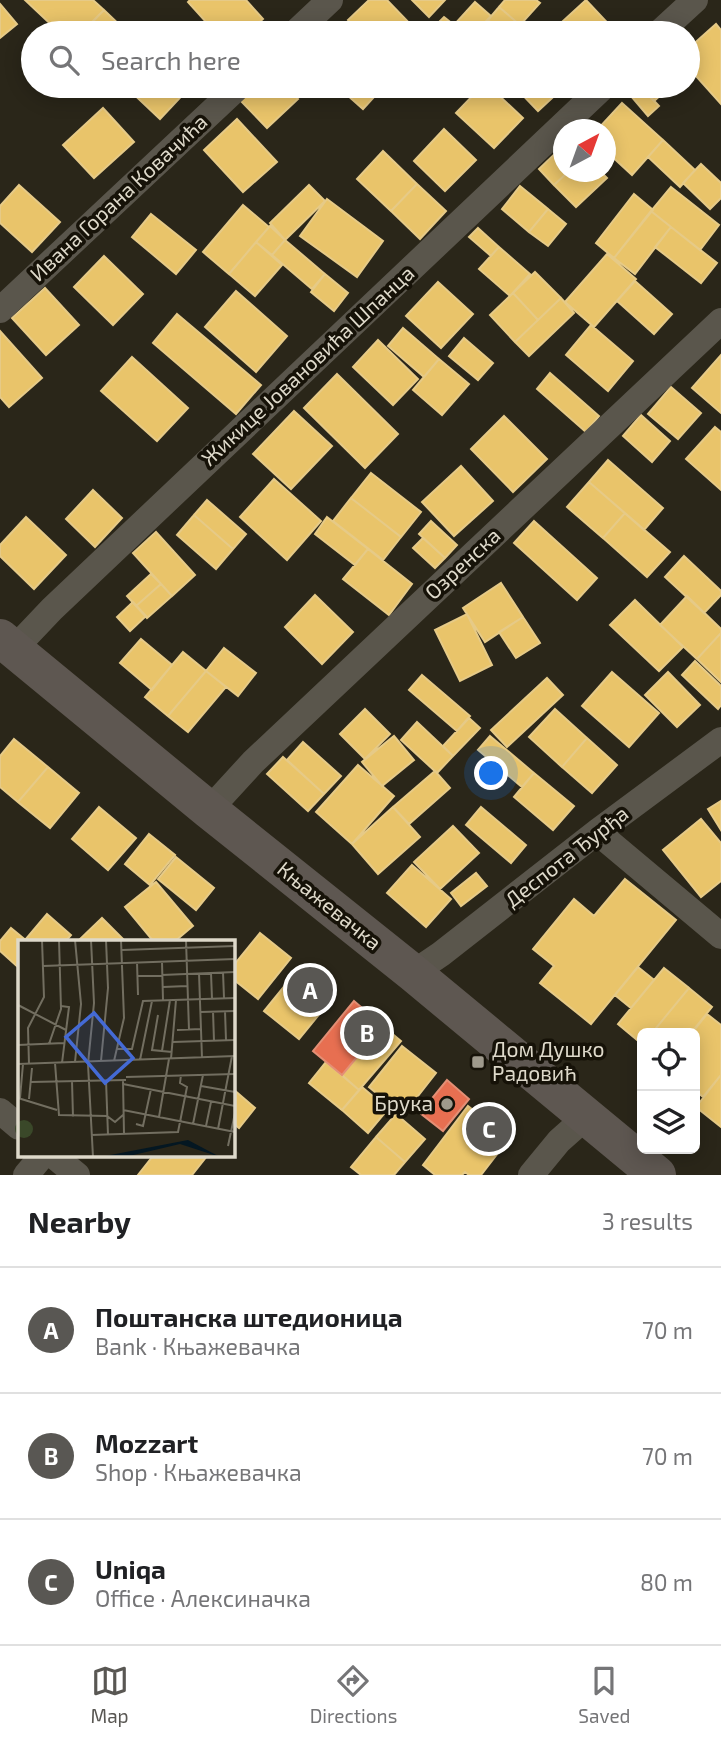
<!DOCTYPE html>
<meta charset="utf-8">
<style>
:root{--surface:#fff;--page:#f2f2f2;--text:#202124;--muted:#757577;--line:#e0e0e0;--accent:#595753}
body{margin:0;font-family:"Exo 2",sans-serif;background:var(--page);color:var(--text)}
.controls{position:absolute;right:21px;bottom:21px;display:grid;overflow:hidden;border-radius:10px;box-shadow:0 4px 18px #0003}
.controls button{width:63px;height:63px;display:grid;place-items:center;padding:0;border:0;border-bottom:2px solid var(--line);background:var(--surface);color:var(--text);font:35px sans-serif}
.compass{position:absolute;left:553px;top:119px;width:63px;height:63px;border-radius:50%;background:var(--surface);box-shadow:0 4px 18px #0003;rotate:41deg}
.you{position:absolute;left:492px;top:774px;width:24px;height:24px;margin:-18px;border:5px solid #fff;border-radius:50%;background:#1a73e8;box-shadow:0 0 0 10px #1a73e833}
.badge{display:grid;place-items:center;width:46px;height:46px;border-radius:50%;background:var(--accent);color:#fff;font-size:23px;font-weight:700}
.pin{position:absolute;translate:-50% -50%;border:4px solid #fff;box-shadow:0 2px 7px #0006}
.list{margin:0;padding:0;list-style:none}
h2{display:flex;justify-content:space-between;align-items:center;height:91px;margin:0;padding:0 28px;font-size:30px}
h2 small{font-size:23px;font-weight:400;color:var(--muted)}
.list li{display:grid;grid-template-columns:46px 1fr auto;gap:21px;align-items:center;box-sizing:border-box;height:126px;padding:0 28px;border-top:2px solid var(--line)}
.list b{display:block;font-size:26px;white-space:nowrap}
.list p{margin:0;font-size:23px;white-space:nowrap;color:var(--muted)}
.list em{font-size:23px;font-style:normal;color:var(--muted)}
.icon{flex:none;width:38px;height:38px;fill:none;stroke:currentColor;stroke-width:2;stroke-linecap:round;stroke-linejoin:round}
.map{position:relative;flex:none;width:721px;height:1175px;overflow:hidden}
.search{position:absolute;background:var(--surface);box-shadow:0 4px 18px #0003;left:21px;right:21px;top:21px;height:77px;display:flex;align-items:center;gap:18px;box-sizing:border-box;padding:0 24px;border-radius:38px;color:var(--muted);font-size:26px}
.sheet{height:469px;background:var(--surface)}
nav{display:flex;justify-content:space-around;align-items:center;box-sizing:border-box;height:98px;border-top:2px solid var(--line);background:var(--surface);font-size:19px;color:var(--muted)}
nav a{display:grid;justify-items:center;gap:4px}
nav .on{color:var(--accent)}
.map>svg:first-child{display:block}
.homes{fill:#e9c46a;stroke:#e6ca87;stroke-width:2}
.shops{fill:#e76f51;stroke:#e48f75;stroke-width:2}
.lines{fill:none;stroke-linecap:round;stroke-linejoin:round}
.street{stroke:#5a564c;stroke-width:26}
.secondary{stroke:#5e5751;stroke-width:38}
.poi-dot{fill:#9f9a8c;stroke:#161208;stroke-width:2.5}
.labels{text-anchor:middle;stroke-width:7;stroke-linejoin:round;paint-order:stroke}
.street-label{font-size:21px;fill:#ded9ca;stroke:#161208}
.poi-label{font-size:21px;fill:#ded9ca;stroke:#161208;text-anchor:start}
.inset-road{fill:none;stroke:#726e60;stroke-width:2}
.view{fill:#446ad5;fill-opacity:0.15;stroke:#446ad5;stroke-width:3.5}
.inset-edge{fill:none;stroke:#ded9ca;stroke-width:3.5}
</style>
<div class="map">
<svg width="721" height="1175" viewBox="0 0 721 1175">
<rect width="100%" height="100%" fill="#2a2619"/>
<path class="homes" d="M25 0H93L104 10 82 33H60Z
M190 0H246L263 19 247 33H216L188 2Z
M369 0H387L414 28 409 33H360L348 20Z
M412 0H445L429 17Z
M505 0H536L540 3 520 25 499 7Z
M586 0 617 33H552L551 32Z
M475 2 491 16 475 33H462L454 25Z
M0 4 17 24 0 38Z
M499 7 520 25 512 33H502L488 20Z
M104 10 128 33H102L91 23Z
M444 17 454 25 462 33H433L430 31Z
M488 20 502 33H475Z
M716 24 721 30V104L688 67V49Z
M125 86H191L160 119Z
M255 86H285L298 99 267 128 240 100Z
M337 86H384L363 109Z
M482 86H489L523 118 494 148 456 113Z
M514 86H565L538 111Z
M640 86H671L654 101Z
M641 87 659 106 648 116 631 96Z
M622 103 663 140 632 175 606 151V130H597Z
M103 108 134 142 94 178 63 145Z
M237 119 277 162 243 192 204 150Z
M444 129 476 160 445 191 414 161Z
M663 140 695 170 680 187 648 157Z
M564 145V172H568L554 185 539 169Z
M383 151 417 184 391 211 357 179Z
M701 164 721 183V198L710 209 683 183Z
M568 172H601L607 178 576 207 554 185Z
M417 184 446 211 420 239 391 211Z
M19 185 60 222 32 252 0 223V206Z
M309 185 325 201 285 240 270 223Z
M520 186 548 209 529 232 502 209Z
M671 187 719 225 700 250 651 211Z
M634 194 653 210 614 258 596 243Z
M327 199 383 241 357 277 300 236Z
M243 205 269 227 229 274 203 252Z
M548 209 566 224 548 246 529 232Z
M651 211 671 227 635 274 614 258Z
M151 214 196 250 176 274 132 237Z
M270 226 285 240 272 255 256 242Z
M671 227 717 263 701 283 655 247Z
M478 228 499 247 491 256 469 237Z
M285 240 325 274 312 289 272 255Z
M256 242 282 265 255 296 229 274Z
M499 247 530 274 510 296 479 269Z
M607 254 636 279 594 327 565 302Z
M104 256 143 294 113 325 74 287Z
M535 272 561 298 538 320 513 293Z
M325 274 348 293 334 311 311 292Z
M635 281 672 314 654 334 617 301Z
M438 282 473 314 441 348 406 316Z
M45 288 79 325 46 355 12 318Z
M236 291 287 336 256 372 205 327Z
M513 293 538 320 515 342 490 315Z
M561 298 574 313 529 356 515 342Z
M177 314 261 385 236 414 153 343Z
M591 325 633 361 608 391 566 355Z
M403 328 439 359 424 377 388 346Z
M0 331 42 378 9 407 0 397Z
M464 338 493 363 478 380 449 356Z
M378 340 418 379 393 405 353 367Z
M721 355V413L692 388Z
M132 357 188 408 157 441 101 391Z
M439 359 469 384 442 415 413 390Z
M550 373 599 416 586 432 537 389Z
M337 374 398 434 365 468 304 408Z
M671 387 701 413 678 439 648 414Z
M294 411 332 446 291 489 253 454Z
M641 415 670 441 652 462 623 436Z
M504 416 547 459 513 492 471 449Z
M715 427 721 432V490L686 459Z
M608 460 663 508 644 530 589 482Z
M461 466 493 501 454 536 422 502Z
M371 473 421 512 401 537 351 498Z
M274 479 321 521 287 560 240 517Z
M589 482 625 513 603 538 567 507Z
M93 490 122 518 95 547 66 519Z
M351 498 401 537 383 560 333 521Z
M207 500 246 534 233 549 194 515Z
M625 513 670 552 647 577 603 538Z
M194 515 233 549 216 569 177 535Z
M26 517 66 555 34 589 0 556V545Z
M327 517 368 549 355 565 315 534Z
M431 521 457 545 445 558 419 534Z
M534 521 597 578 577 600 514 543Z
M156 532 195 575 172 596 133 553Z
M423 538 445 558 435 568 413 548Z
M368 549 412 584 389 615 343 579Z
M684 556 721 591V595L704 613 665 577Z
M151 574 161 584 136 606 127 596Z
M501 583 523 617 485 642 463 608Z
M161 584 172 596 147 618 136 606Z
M315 595 353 632 322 664 285 627Z
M687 596 721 629V633L697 659 660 625Z
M635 600 683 647 659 671 610 625Z
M133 602 146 616 130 631 117 617Z
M467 614 492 665 460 681 435 630Z
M523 617 540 643 516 658 499 632Z
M721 633V682L697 659Z
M141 639 172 665 152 690 120 663Z
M224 648 256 673 238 696 206 671Z
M183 652 206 671 168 716 145 697Z
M695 661 721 686V705L718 709 682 675Z
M206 671 226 687 188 732 168 716Z
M612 672 659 713 629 747 582 706Z
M668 672 700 705 677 727 645 695Z
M422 675 470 716 457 731 409 690Z
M547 678 563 695 507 747 491 730Z
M365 709 390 734 365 759 340 734Z
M555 709 587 738 562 767 529 737Z
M469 718 480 728 453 756 443 746Z
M417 722 453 756 437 773 401 740Z
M394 736 414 760 382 786 362 762Z
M490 736 534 773 522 787 478 750Z
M587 738 617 765 592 793 562 767Z
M14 739 48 767 18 802 0 787V756Z
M303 742 341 776 324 794 287 760Z
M283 757 324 794 308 811 267 774Z
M358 765 394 796 352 844 316 812Z
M48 767 79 793 50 828 18 802Z
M435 771 450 788 409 824 393 807Z
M534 773 574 806 553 830 514 797Z
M721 801V830L708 809Z
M99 807 136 838 108 870 72 839Z
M393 807 420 837 378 874 352 844Z
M481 807 526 845 511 863 466 825Z
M701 819 721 843V881L701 897 663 850Z
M453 826 479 853 440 889 414 862Z
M149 834 175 855 150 885 125 864Z
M176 857 214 888 196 910 158 879Z
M412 865 451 899 426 927 387 893Z
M476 873 487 886 461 906 451 893Z
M625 879 676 920 591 1024 540 983 554 966 533 949 574 899 594 916Z
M156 882 193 926 174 942H154L125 907Z
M47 914 71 935 65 942H28L25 940Z
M102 918 126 942H77Z
M11 928 28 942H19V968L0 951V941Z
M260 933 291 958 258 999 233 979V966Z
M300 967 335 995 299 1039 264 1011Z
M638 967 654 980 631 1008 615 995Z
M664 968 689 988 652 1033H642V1044L618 1024Z
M689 988 712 1007 691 1033H652Z
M707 1014 721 1025V1075L703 1097 695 1090V1033H692Z
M383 1026 401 1041 359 1090 342 1075Z
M402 1046 436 1073 403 1115 369 1087Z
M326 1062 359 1090 342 1110 309 1083Z
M721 1075V1127L696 1107Z
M362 1087 388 1109 368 1133 342 1110Z
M233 1089 255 1108 239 1128 233 1123Z
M468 1106 497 1129 493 1134 505 1144 481 1175H469L465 1172 462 1175H435L423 1165Z
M396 1114 425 1139 405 1162 376 1137Z
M376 1137 405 1162 394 1175H361L351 1167Z
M153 1156H207L192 1175H138Z"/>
<path class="shops" d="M354 1001 383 1026 342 1075 313 1051Z
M447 1080 469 1099 443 1131 420 1113Z"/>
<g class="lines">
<path class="street" d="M295 33 330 0
M659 33 695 0
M0 310 239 86
M14 649 52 609 604 86
M209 810 253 762 721 321
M597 832 721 936
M413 973 441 954 597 832 721 740
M0 1111 19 1127
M54 1156 77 1175
M26 1175 42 1156
M531 1175 559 1141 586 1117"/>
<path class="secondary" d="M0 638 209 810 413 973 657 1175"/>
</g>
<g class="poi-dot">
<rect x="471" y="1055" width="14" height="14" rx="3.5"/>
<circle cx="447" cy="1104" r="7"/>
</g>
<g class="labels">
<g class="street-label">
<text transform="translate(119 198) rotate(-43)" y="7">Ивана Горана Ковачића</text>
<text transform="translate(308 366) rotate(-43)" y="7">Жикице Јовановића Шпанца</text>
<text transform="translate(463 564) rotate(-43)" y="7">Озренска</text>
<text transform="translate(567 857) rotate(-38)" y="7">Деспота Ђурђа</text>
<text transform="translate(329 906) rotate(39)" y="7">Књажевачка</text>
</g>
<g class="poi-label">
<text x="492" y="1057">Дом Душко<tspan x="492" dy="24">Радовић</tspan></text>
<text x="433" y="1111" text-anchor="end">Брука</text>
</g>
</g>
<g transform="translate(18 940)">
<rect width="217" height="217" fill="#2a2619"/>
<path d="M-3 189a9 9 0 1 1 18 0a9 9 0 1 1-18 0Z" fill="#3a4829"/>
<path d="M170 200 202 217 162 204 107 217H82Z" fill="#041722"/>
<path class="inset-road" d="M57 0 63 64 57 122M73 0 76 63 70 124 75 217M168 0 171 90M104 10 217 6M119 22 120 55M144 22 145 60M25 26 217 19M205 32 206 58M181 33 184 118M193 33 194 59M119 36 217 32M145 47 169 46M0 65 48 90M43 66 51 67 44 123M195 71 196 101M207 71 208 100M183 72 217 71M140 75 134 110 154 112M159 90 183 89M155 102 217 100M31 104 43 69 41 0M0 105 46 103M99 109H114L125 61 217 58M144 111 152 60M153 119 158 60M122 120 134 61M83 121 90 48 88 0M96 121 106 78 103 0M37 123 41 175 89 176 97 182 105 175M0 124 217 116M11 124 10 88 26 57 24 0M108 137 217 134M88 140 90 195M54 141 55 177M105 141 106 194M13 142 108 140M105 144 217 166M183 146 217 152M0 158 39 170M2 158 5 124M11 159 14 128M105 170 217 192M141 177 151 119M118 184 125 186 133 149M175 184 185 135M188 186 193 162M200 189 214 116M73 195 160 192 169 147 162 143 163 135M210 206 217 173"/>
<path class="view" d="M76 73 115 118 87 143 48 97Z"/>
<rect width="217" height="217" class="inset-edge"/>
</g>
</svg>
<div class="controls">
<button><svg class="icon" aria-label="locate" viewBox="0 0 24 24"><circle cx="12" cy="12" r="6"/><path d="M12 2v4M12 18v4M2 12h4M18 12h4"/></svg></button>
<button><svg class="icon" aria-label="layers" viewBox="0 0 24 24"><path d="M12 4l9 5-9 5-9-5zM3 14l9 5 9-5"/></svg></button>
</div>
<svg class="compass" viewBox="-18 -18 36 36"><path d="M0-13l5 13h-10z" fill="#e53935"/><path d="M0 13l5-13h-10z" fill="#757577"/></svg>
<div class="you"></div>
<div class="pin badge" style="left:310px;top:990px">A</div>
<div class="pin badge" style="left:367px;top:1033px">B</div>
<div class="pin badge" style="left:489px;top:1129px">C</div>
<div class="search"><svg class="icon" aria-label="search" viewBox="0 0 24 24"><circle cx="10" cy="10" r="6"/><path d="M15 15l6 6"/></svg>Search here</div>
</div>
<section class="sheet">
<h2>Nearby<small>3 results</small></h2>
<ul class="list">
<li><span class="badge">A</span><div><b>Поштанска штедионица</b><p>Bank · Књажевачка</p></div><em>70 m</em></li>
<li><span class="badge">B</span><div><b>Mozzart</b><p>Shop · Књажевачка</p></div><em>70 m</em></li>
<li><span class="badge">C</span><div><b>Uniqa</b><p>Office · Алексиначка</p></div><em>80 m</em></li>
</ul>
</section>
<nav>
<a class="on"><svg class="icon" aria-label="map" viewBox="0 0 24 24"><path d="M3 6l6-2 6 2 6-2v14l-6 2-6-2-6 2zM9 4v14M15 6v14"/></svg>Map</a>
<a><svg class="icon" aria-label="directions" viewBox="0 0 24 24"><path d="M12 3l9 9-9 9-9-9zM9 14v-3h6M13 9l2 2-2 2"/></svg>Directions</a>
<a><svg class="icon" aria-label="saved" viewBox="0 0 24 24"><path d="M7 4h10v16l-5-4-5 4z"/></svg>Saved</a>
</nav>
